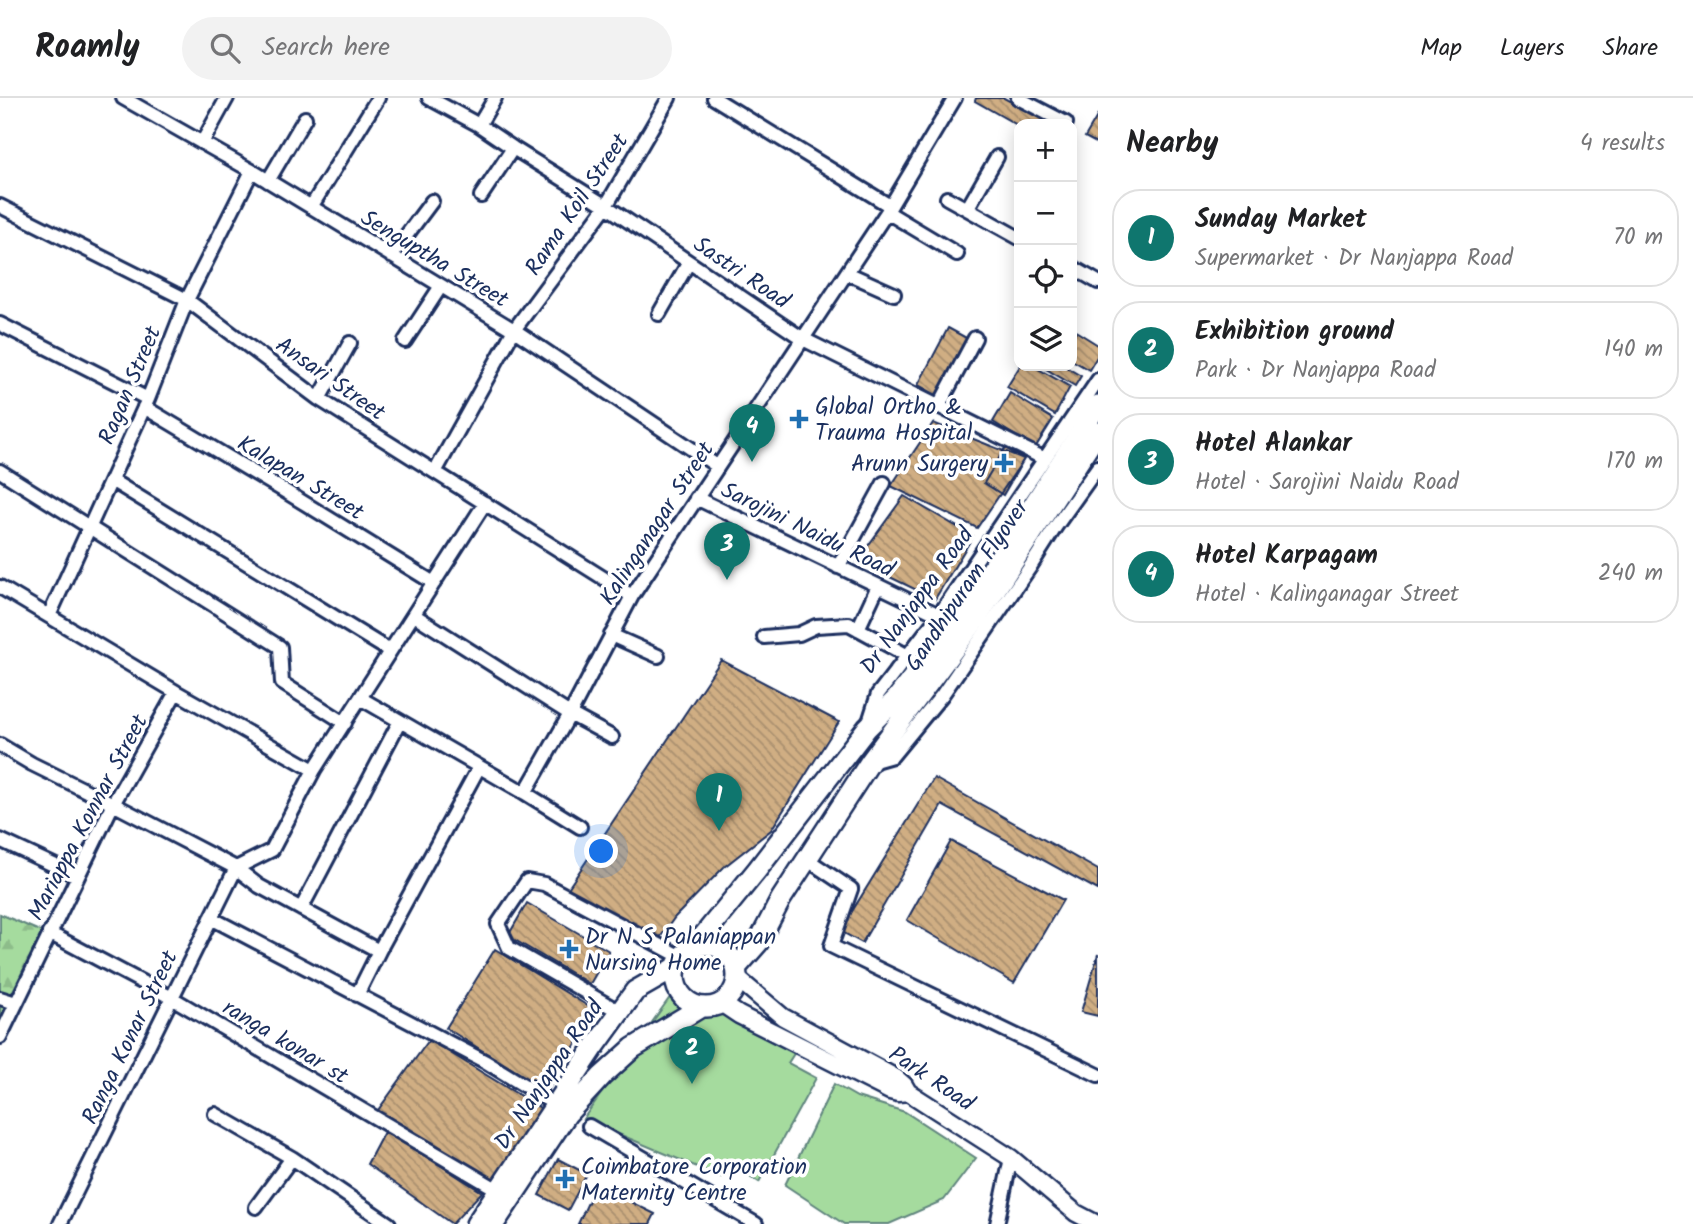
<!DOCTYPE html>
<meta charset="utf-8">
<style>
:root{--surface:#fff;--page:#f2f2f2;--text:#202124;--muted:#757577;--line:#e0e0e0;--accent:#0f766e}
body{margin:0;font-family:Kalam,sans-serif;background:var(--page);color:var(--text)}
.controls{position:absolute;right:21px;top:21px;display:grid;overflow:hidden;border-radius:14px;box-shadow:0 4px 18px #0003}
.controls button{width:63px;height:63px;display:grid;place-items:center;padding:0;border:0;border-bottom:2px solid var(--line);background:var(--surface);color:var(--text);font:35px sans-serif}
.you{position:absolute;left:602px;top:754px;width:24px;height:24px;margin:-18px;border:5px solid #fff;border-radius:50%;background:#1a73e8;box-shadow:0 0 0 10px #1a73e833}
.badge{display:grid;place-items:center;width:46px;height:46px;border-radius:50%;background:var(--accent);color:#fff;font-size:23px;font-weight:700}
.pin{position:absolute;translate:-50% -58px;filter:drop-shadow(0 2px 4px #0008)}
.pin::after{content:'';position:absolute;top:37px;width:24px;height:21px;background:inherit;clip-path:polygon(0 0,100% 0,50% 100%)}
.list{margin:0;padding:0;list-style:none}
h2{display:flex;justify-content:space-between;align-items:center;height:91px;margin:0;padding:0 28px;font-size:30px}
h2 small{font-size:23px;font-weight:400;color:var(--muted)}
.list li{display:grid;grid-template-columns:46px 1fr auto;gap:21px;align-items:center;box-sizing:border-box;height:98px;margin:0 14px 14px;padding:0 14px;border:2px solid var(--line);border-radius:28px}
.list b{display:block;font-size:26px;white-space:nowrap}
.list p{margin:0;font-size:23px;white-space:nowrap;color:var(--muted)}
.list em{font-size:23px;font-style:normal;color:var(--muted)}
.icon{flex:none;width:38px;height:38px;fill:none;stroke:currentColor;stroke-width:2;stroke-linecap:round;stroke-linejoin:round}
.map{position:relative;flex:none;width:1098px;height:1126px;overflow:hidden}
header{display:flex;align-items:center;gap:42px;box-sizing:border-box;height:98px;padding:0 35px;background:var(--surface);border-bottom:2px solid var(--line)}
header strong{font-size:33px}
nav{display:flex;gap:38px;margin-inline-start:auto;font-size:24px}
.search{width:490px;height:63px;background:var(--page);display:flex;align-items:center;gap:18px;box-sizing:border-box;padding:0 24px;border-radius:38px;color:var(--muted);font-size:26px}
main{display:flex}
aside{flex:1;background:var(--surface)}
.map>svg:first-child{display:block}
.green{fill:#a5db9e;stroke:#60857e;stroke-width:2}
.forest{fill:url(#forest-firs);stroke:#60857e;stroke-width:2}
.building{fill:url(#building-back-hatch);stroke:#1b2f5e;stroke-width:2}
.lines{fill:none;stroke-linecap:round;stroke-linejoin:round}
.minor-casing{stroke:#1b2f5e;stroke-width:18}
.major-casing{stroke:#1b2f5e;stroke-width:21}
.highway-casing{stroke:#1b2f5e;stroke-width:24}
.minor{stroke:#fff;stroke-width:12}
.major{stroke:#fff;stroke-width:16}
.highway{stroke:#fff;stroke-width:19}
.poi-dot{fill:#1f6fb2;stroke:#fff;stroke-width:2.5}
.labels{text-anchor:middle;stroke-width:7;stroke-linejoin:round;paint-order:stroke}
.street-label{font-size:23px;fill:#1b2f5e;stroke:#fff}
.poi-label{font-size:23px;fill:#1b2f5e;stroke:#fff;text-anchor:start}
</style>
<header>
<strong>Roamly</strong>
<div class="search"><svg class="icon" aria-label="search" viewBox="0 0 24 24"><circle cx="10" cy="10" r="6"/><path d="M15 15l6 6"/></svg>Search here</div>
<nav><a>Map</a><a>Layers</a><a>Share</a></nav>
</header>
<main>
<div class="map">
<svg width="1098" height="1126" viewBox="0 0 1098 1126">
<defs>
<pattern id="forest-firs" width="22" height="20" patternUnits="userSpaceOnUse" patternTransform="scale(1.75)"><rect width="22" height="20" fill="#a5db9e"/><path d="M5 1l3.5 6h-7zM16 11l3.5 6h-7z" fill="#8dbc8a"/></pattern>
<pattern id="building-back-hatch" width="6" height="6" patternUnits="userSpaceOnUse" patternTransform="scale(1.75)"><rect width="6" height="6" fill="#d0ae83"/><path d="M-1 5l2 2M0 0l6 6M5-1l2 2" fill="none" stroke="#a88e6e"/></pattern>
</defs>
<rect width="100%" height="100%" fill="#fff"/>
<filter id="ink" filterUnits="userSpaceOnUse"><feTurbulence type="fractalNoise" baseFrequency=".0143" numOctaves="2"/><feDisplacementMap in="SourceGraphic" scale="14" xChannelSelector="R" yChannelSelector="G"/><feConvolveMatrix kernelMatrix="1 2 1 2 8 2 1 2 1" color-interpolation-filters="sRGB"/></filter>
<g filter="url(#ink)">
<path class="green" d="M673 895 697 899 797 951 788 965 816 980 759 1084 730 1065 721 1079 583 1021Z
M834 986 857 999 905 1014 976 1060 944 1102 889 1126H844L785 1087Z"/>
<path class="forest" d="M0 816 42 834 0 919Z"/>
<path class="building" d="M976 0H1004L1051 26H1019V28L975 3Z
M1098 17V46L1085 39Z
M948 230 970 242 940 299 918 287Z
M1074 232 1098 247V257L1089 272 1072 262V236Z
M1020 268H1033L1070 289 1055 317 1007 289Z
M1041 268H1064L1081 278 1075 288Z
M1010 295 1053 321 1035 350 993 324Z
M933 325 1024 361 977 430 891 388Z
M1005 350 1024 361 1003 397 984 385Z
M904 398 973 438 935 501 857 463Z
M721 562 839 624 771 732 724 769 675 819 654 848 567 792Z
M934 680 1098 772V792L942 707 862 845 840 833Z
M951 743 1063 802 1014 885 907 822Z
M527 805 609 853 590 886 508 838Z
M495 851 596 913 547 993 446 930Z
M1098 856V918L1081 914Z
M429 942 542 1011 493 1089 373 1019Z
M385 1032 482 1094 452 1126 367 1066Z
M558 1061 587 1076 568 1112 539 1097Z
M596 1087 655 1116 650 1126H578Z"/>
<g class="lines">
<defs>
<path id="minor" d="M123 0 252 73 514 232 717 368
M429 0 479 27 513 50 606 108 803 241 1045 361
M714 0 890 108
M1018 0 1066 25
M479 27 495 0
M202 45 227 0
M268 83 305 20
M481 98 513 50
M947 100 1019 140
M0 108 187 202 319 301 632 498
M311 109 378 0
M967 111 997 59
M887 114 957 156
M391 158 432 103
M1072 169 1098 184
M847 175 894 196
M659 216 689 164
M0 226 148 301
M405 243 441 188
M319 301 350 245
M939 308 975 240
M144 309 283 392 434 485
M0 373 280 549 282 585 345 625
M435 374 514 232 606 108 669 0
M111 382 390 553
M696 400 939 517
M838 469 884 385
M0 489 176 594 314 672
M414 517 570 616 632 498 887 114 955 0
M49 518 148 301 187 202 252 73
M858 531 878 488
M611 537 658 558
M764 539 799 536 816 528 849 526 908 558
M360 600 525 695 580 729
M869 624 878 596 939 517 1098 282
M0 647 32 666 113 706 236 770 259 788 379 853
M871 664 892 658 942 597 1030 469 1056 428 1098 369
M525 695 570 616 612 639
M0 742 77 778
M808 762 851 791 831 848 1098 977
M236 770 272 752 314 672 485 405
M301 811 400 623
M211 820 486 964 556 1007
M49 835 172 900 498 1092
M357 897 379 853 479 669
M0 900 16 905
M620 914 509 850 498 826 527 783 544 786 681 859
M0 939 113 706 176 594
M215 1016 292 1060 389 1126
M589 1028 756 1126
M256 1109 292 1060
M60 1126 236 770
M997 1126 1011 1060"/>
<path id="major" d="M737 880 783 919 896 980 904 987 908 994 1011 1060 1076 1115 1097 1126
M721 905 739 917 890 993 898 995 908 994"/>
<path id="highway" d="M675 878a31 31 0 1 1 62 0a31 31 0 1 1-62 0Z
M695 848 757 772 867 630 896 601 967 509 1098 307
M736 870 758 845 781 801 870 664 977 520 1098 334
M476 1126 593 951 635 893 675 870
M494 1126 567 1016 602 978 633 950 701 909"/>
</defs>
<use href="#minor" class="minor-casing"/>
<use href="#major" class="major-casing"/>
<use href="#highway" class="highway-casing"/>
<use href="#minor" class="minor"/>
<use href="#major" class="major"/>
<use href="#highway" class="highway"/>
</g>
</g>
<g class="poi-dot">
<path d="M795.5 310.5h7v7h7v7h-7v7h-7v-7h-7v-7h7z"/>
<path d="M1000.5 354.5h7v7h7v7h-7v7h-7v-7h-7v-7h7z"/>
<path d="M565.5 840.5h7v7h7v7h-7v7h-7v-7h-7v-7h7z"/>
<path d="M561.5 1070.5h7v7h7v7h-7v7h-7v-7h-7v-7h7z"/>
</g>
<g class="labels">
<g class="street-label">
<text transform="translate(576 106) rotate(-56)" y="8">Rama Koil Street</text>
<text transform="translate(435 160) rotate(31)" y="8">Senguptha Street</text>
<text transform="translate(742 174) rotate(34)" y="8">Sastri Road</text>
<text transform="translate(331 280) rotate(35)" y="8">Ansari Street</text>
<text transform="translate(129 287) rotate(-67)" y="8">Ragan Street</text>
<text transform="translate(301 379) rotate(31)" y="8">Kalapan Street</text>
<text transform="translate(656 425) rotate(-57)" y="8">Kalinganagar Street</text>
<text transform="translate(808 431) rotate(26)" y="8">Sarojini Naidu Road</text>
<text transform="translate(966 487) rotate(-56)" y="8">Gandhipuram Flyover</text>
<text transform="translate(916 502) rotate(-54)" y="8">Dr Nanjappa Road</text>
<text transform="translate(87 719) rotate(-62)" y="8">Mariappa Konnar Street</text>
<text transform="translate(129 939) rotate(-64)" y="8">Ranga Konar Street</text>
<text transform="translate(286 943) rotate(31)" y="8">ranga konar st</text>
<text transform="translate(548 976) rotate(-56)" y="8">Dr Nanjappa Road</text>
<text transform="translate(932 980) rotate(34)" y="8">Park Road</text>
</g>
<g class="poi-label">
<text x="815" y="316">Global Ortho &amp;<tspan x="815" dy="26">Trauma Hospital</tspan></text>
<text x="988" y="373" text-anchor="end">Arunn Surgery</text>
<text x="585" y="846">Dr N S Palaniappan<tspan x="585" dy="26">Nursing Home</tspan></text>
<text x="581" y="1076">Coimbatore Corporation<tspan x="581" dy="26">Maternity Centre</tspan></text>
</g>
</g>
</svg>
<div class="controls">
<button>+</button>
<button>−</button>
<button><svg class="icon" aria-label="locate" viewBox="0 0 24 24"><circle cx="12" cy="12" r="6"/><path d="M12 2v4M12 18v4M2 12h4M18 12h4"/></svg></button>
<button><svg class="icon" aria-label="layers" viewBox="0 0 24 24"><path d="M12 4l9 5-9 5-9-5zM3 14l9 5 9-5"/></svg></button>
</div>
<div class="you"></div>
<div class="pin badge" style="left:719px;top:733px">1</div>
<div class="pin badge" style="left:692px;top:986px">2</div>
<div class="pin badge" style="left:727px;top:482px">3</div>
<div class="pin badge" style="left:752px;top:364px">4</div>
</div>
<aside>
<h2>Nearby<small>4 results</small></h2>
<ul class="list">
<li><span class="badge">1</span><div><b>Sunday Market</b><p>Supermarket · Dr Nanjappa Road</p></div><em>70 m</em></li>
<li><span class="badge">2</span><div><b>Exhibition ground</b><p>Park · Dr Nanjappa Road</p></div><em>140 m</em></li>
<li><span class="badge">3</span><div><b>Hotel Alankar</b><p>Hotel · Sarojini Naidu Road</p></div><em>170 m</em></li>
<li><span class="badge">4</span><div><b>Hotel Karpagam</b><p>Hotel · Kalinganagar Street</p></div><em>240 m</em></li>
</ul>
</aside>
</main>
